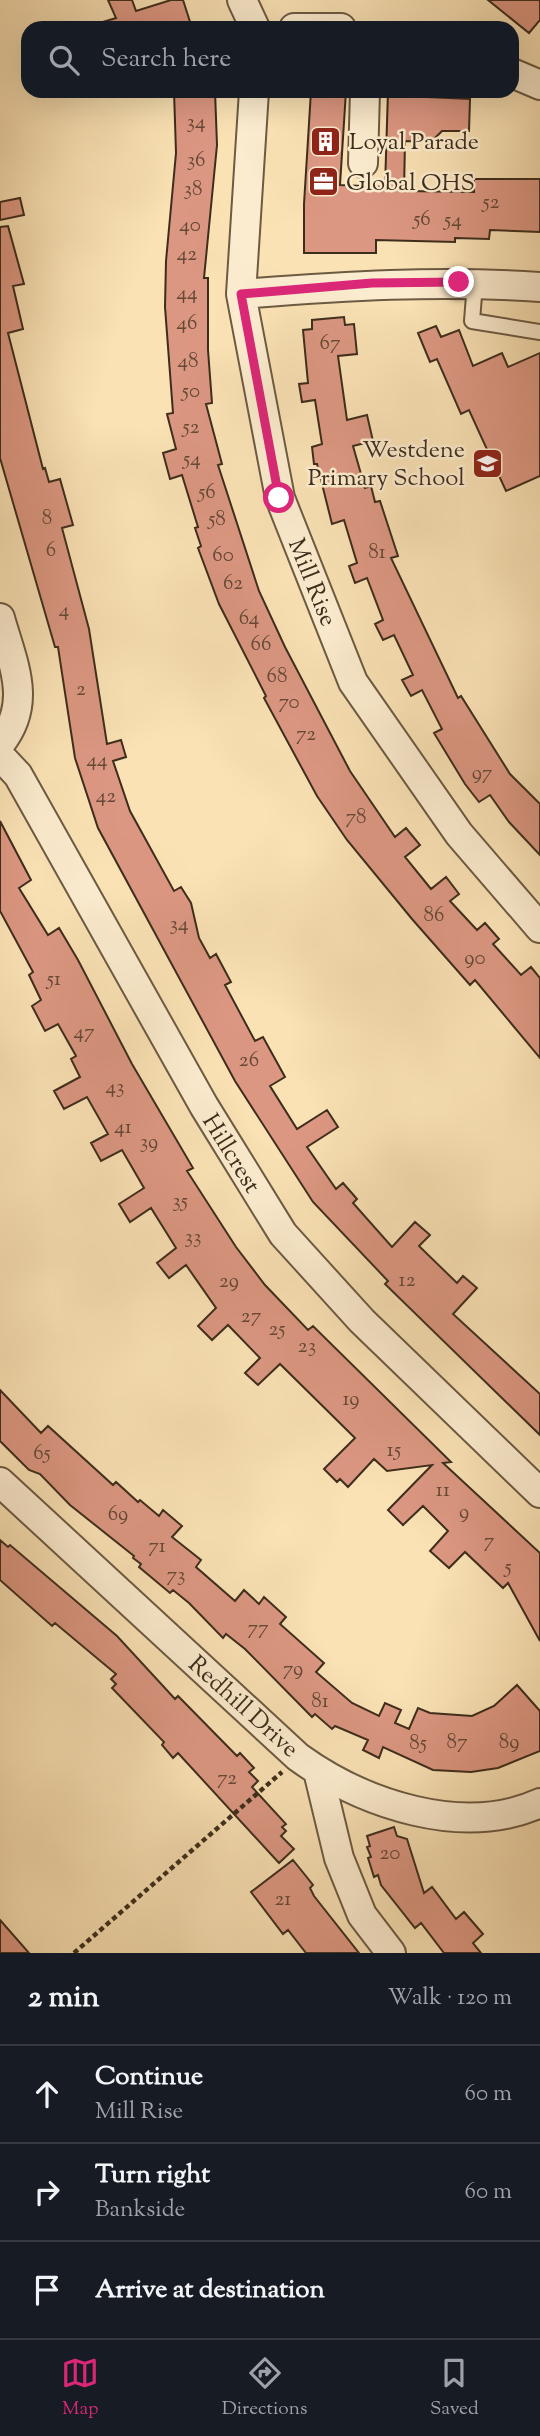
<!DOCTYPE html>
<meta charset="utf-8">
<style>
:root{--surface:#171b24;--page:#242831;--text:#f1f3f6;--muted:#9ea1a6;--line:#363941;--accent:#db2777}
body{margin:0;font-family:"Sorts Mill Goudy",serif;background:var(--page);color:var(--text)}
.stop{position:absolute;width:21px;height:21px;margin:-16px;border:5px solid #db2777;border-radius:50%;background:#fff}
.stop.end{background:#db2777;border-color:#fff;box-shadow:0 2px 7px #0008}
.list{margin:0;padding:0;list-style:none}
h2{display:flex;justify-content:space-between;align-items:center;height:91px;margin:0;padding:0 28px;font-size:30px}
h2 small{font-size:23px;font-weight:400;color:var(--muted)}
.list li{display:grid;grid-template-columns:46px 1fr auto;gap:21px;align-items:center;box-sizing:border-box;height:98px;padding:0 28px;border-top:2px solid var(--line)}
.list b{display:block;font-size:26px;white-space:nowrap}
.list p{margin:0;font-size:23px;white-space:nowrap;color:var(--muted)}
.list em{font-size:23px;font-style:normal;color:var(--muted)}
.icon{flex:none;width:38px;height:38px;fill:none;stroke:currentColor;stroke-width:2;stroke-linecap:round;stroke-linejoin:round}
.map{position:relative;flex:none;width:540px;height:1953px;overflow:hidden}
.search{position:absolute;background:var(--surface);box-shadow:0 7px 28px #0002;left:21px;right:21px;top:21px;height:77px;display:flex;align-items:center;gap:18px;box-sizing:border-box;padding:0 24px;border-radius:21px;color:var(--muted);font-size:26px}
.sheet{height:385px;background:var(--surface)}
nav{display:flex;justify-content:space-around;align-items:center;box-sizing:border-box;height:98px;border-top:2px solid var(--line);background:var(--surface);font-size:19px;color:var(--muted)}
nav a{display:grid;justify-items:center;gap:4px}
nav .on{color:var(--accent)}
.map>svg:first-child{display:block}
.building{fill:#dc9782;stroke:#3d2d1c;stroke-width:2}
.lines{fill:none;stroke-linecap:round;stroke-linejoin:round}
.service-casing{stroke:#6c5a42;stroke-width:18}
.minor-casing{stroke:#6c5a42;stroke-width:32}
.path{stroke:#3d2d1c;stroke-width:4.5;stroke-dasharray:5 3.5;stroke-linecap:butt}
.service{stroke:#fceccf;stroke-width:14}
.minor{stroke:#fceccf;stroke-width:28}
.route{stroke:#db2777;stroke-width:9}
.labels{text-anchor:middle;stroke-width:5;stroke-linejoin:round;paint-order:stroke}
.number-label{font-size:21px;fill:#654836}
.poi-label{font-size:24px;fill:#3d2d1c;stroke:#fceccf;text-anchor:start}
.street-label{font-size:24px;fill:#3d2d1c;stroke:#fceccf}
</style>
<div class="map">
<svg width="540" height="1953" viewBox="0 0 540 1953">
<rect width="100%" height="100%" fill="#fae2b5"/>
<filter id="stains"><feTurbulence type="fractalNoise" baseFrequency=".00286" numOctaves="4"/><feColorMatrix values="0 0 0 0 .2 0 0 0 0 .09 0 0 0 0 .02 0 0 0 .5 -.17"/></filter>
<radialGradient id="worn" r=".72"><stop offset=".6" stop-color="#630" stop-opacity="0"/><stop offset="1" stop-color="#630" stop-opacity=".3"/></radialGradient>
<path class="building" d="M108 0H132L136 11 171 0H183L192 28H96V24L116 18Z
M488 0H540V20L529 33Z
M174 91H215L217 145 204 278H208V350L212 403 206 404 222 464 218 465 259 591 285 647 350 771 395 837 406 828 420 845 405 857 431 889 446 877 459 894 450 901 477 930 485 923 499 939 493 944 521 975 531 967 540 978V1058L475 980 470 985 412 919 347 840 317 796 264 698 266 696 219 604 198 548 201 546 195 528 198 527 182 475 170 479 163 453 176 449 167 414 173 413 165 307 166 261 176 153Z
M311 91H346L340 185 385 187 388 91H407V96L470 99 469 131H442L431 142 405 141 404 191 474 192V179H540V232L490 230 489 239 455 238V242L376 240V253H304V204Z
M20 198 24 215 0 220V202Z
M8 226 24 284 13 286 23 329 8 333 43 469 45 468 49 482 60 479 73 525 62 528 89 629 107 744 121 740 126 757 113 761 130 811 174 891 181 887 191 903 199 938 210 958 216 954 231 982 225 985 255 1041 263 1037 285 1077 270 1086 297 1129 327 1110 338 1127 307 1147 336 1189 343 1183 357 1199 353 1203 392 1247 415 1222 430 1235 419 1246 457 1283 463 1276 477 1288 453 1314 540 1394V1435L385 1284 388 1281 313 1202 235 1081 98 828 75 758 58 647H55L0 458V227Z
M344 317 345 325 354 324 357 354 338 356 347 420 367 415 373 441 353 446 365 488 371 486 375 502 380 501 398 556 391 558 458 698 461 696 510 774 540 804V855L509 822 490 795 479 802 465 784 434 733 442 729 422 690 411 696 402 680 413 675 394 635 383 640 375 624 383 620 367 578 355 583 349 566 357 563 344 520 332 524 317 464H314L312 447 322 444 315 400 302 402 299 384 308 383 303 330 312 329V320Z
M436 326 441 337 459 330 473 366 502 353 508 367 540 353V476L506 491 469 410 461 414 437 359 430 362 418 333Z
M0 821 31 880 19 888 48 935 59 928 78 960 132 1064 193 1168 187 1171 236 1247 265 1285 308 1330 313 1326 451 1462 443 1463 540 1553V1641L508 1583 503 1588 465 1552 449 1568 430 1551 448 1531 423 1506 403 1525 388 1510 432 1465 387 1471 374 1459 348 1487 340 1479 337 1482 324 1469 355 1438 280 1364 258 1385 245 1373 260 1358 228 1325 212 1340 198 1326 216 1308 186 1265 169 1278 157 1263 176 1248 151 1208 130 1222 119 1204 144 1188 122 1150 101 1161 91 1143 108 1134 87 1097 64 1109 54 1091 80 1077 71 1059 76 1056 58 1024 45 1031 32 1006 41 1000 29 975 33 972 0 911Z
M0 1390 41 1433 48 1426 113 1485 116 1482 138 1502 140 1500 159 1516 163 1510 182 1526 172 1537 201 1560 196 1567 235 1601 244 1590 259 1604 264 1597 286 1617 280 1624 324 1663 316 1672 352 1703 379 1716 385 1703 401 1710 395 1723 409 1729 418 1708 430 1713 472 1716 494 1706 517 1685 540 1711V1751L498 1768 471 1772 433 1770 383 1747 379 1758 363 1750 368 1740 335 1726 332 1729 315 1714 312 1717 245 1649 226 1634 223 1638 189 1603 173 1590 170 1593 139 1567 141 1564 133 1558 134 1556 70 1505 40 1474 29 1470 0 1441Z
M0 1540 8 1547 10 1545 117 1636 175 1699 178 1696 237 1756 240 1753 254 1768 249 1772 258 1781 252 1787 286 1824 282 1827 286 1831 281 1836 294 1849 279 1863 178 1753 173 1758 162 1745 164 1742 112 1688 116 1684 111 1679 116 1674 55 1623 52 1626 0 1580Z
M394 1827 397 1836 407 1839 424 1893 432 1887 456 1919 464 1912 483 1934 473 1943 481 1953H444L421 1923 415 1928 381 1885 378 1875 374 1877 368 1858 371 1857 367 1847 370 1846 367 1836Z
M293 1860 313 1885 310 1888 314 1896 359 1953H306L288 1930 283 1934 251 1892Z
M0 1920 29 1953H0Z"/>
<g class="lines">
<defs>
<path id="service" d="M475 283 472 321 540 332"/>
<path id="minor" d="M242 0 255 28
M294 28H341
M512 73 540 85
M254 91 241 294 280 498 353 682 459 834 540 928
M363 163 365 91
M241 294C342 286 439 280 540 287
M0 618C13 664 33 703 0 744
M0 756 18 775 204 1106 283 1234 362 1321 540 1493
M0 1482 298 1757C363 1804 463 1838 540 1803
M318 1771 339 1858 362 1915 391 1953"/>
</defs>
<use href="#service" class="service-casing"/>
<use href="#minor" class="minor-casing"/>
<path class="path" d="M74 1953 282 1772"/>
<use href="#service" class="service"/>
<use href="#minor" class="minor"/>
</g>
<g class="lines">
<path class="route" d="M279 498 241 294 372 283 459 282"/>
</g>
<defs>
<symbol id="building-square" viewBox="-11 -11 22 22"><rect x="-9" y="-9" width="18" height="18" rx="4" fill="#8f2418" stroke="#fceccf"/><path d="M-4-6H4V6H1V3H-1V6H-4ZM-2.5-4.3h1.7v1.8h-1.7ZM.8-4.3h1.7v1.8H.8ZM-2.5-1h1.7V.8h-1.7ZM.8-1h1.7V.8H.8Z" fill="#fff"/></symbol>
<symbol id="office-square" viewBox="-11 -11 22 22"><rect x="-9" y="-9" width="18" height="18" rx="4" fill="#8f2418" stroke="#fceccf"/><path d="M-6-3h4V-5.5h4V-3h4V5H-6ZM-1-4.5V-3h2v-1.5ZM-6 0V1H6V0Z" fill="#fff"/></symbol>
<symbol id="school-square" viewBox="-11 -11 22 22"><rect x="-9" y="-9" width="18" height="18" rx="4" fill="#8f2418" stroke="#fceccf"/><path d="M0-5L7-2L0 1L-7-2ZM-4 1L0 2.5L4 1V4Q0 6-4 4Z" fill="#fff"/></symbol>
</defs>
<g fill-rule="evenodd">
<use href="#building-square" x="308" y="124" width="35" height="35"/>
<use href="#office-square" x="306" y="164" width="35" height="35"/>
<use href="#school-square" x="470" y="446" width="35" height="35"/>
</g>
<g class="labels">
<g class="number-label">
<text x="196" y="128">34</text>
<text x="196" y="166">36</text>
<text x="193" y="195">38</text>
<text x="491" y="208">52</text>
<text x="422" y="225">56</text>
<text x="453" y="226">54</text>
<text x="190" y="231">40</text>
<text x="187" y="260">42</text>
<text x="187" y="299">44</text>
<text x="187" y="329">46</text>
<text x="330" y="349">67</text>
<text x="188" y="367">48</text>
<text x="191" y="397">50</text>
<text x="191" y="433">52</text>
<text x="192" y="465">54</text>
<text x="207" y="498">56</text>
<text x="47" y="524">8</text>
<text x="217" y="525">58</text>
<text x="51" y="556">6</text>
<text x="377" y="558">81</text>
<text x="223" y="561">60</text>
<text x="233" y="589">62</text>
<text x="64" y="616">4</text>
<text x="249" y="624">64</text>
<text x="261" y="650">66</text>
<text x="277" y="682">68</text>
<text x="81" y="695">2</text>
<text x="289" y="708">70</text>
<text x="306" y="740">72</text>
<text x="97" y="766">44</text>
<text x="482" y="779">97</text>
<text x="106" y="802">42</text>
<text x="356" y="823">78</text>
<text x="434" y="921">86</text>
<text x="179" y="930">34</text>
<text x="475" y="964">90</text>
<text x="54" y="985">51</text>
<text x="84" y="1038">47</text>
<text x="249" y="1066">26</text>
<text x="115" y="1093">43</text>
<text x="123" y="1133">41</text>
<text x="149" y="1148">39</text>
<text x="180" y="1207">35</text>
<text x="193" y="1243">33</text>
<text x="407" y="1286">12</text>
<text x="229" y="1287">29</text>
<text x="251" y="1322">27</text>
<text x="277" y="1335">25</text>
<text x="307" y="1352">23</text>
<text x="351" y="1405">19</text>
<text x="394" y="1456">15</text>
<text x="42" y="1459">65</text>
<text x="443" y="1496">11</text>
<text x="464" y="1518">9</text>
<text x="118" y="1520">69</text>
<text x="489" y="1547">7</text>
<text x="157" y="1552">71</text>
<text x="508" y="1573">5</text>
<text x="176" y="1581">73</text>
<text x="258" y="1634">77</text>
<text x="293" y="1675">79</text>
<text x="320" y="1707">81</text>
<text x="457" y="1748">87</text>
<text x="509" y="1748">89</text>
<text x="418" y="1749">85</text>
<text x="227" y="1784">72</text>
<text x="390" y="1859">20</text>
<text x="283" y="1905">21</text>
</g>
<g class="poi-label">
<text x="349" y="149">Loyal Parade</text>
<text x="346" y="190">Global OHS</text>
<text x="465" y="457" text-anchor="end">Westdene<tspan x="465" dy="28">Primary School</tspan></text>
</g>
<g class="street-label">
<text transform="translate(313 582) rotate(68)" y="8">Mill Rise</text>
<text transform="translate(232 1153) rotate(58)" y="8">Hillcrest</text>
<text transform="translate(244 1706) rotate(42)" y="8">Redhill Drive</text>
</g>
</g>
<rect width="100%" height="100%" filter="url(#stains)"/>
<rect width="100%" height="100%" fill="url(#worn)"/>
</svg>
<div class="stop" style="left:279px;top:498px"></div>
<div class="stop end" style="left:459px;top:282px"></div>
<div class="search"><svg class="icon" aria-label="search" viewBox="0 0 24 24"><circle cx="10" cy="10" r="6"/><path d="M15 15l6 6"/></svg>Search here</div>
</div>
<section class="sheet">
<h2>2 min<small>Walk · 120 m</small></h2>
<ul class="list">
<li><svg class="icon" aria-label="ahead" viewBox="0 0 24 24"><path d="M12 20V5M6 11l6-6 6 6"/></svg><div><b>Continue</b><p>Mill Rise</p></div><em>60 m</em></li>
<li><svg class="icon" aria-label="right" viewBox="0 0 24 24"><path d="M7 20v-9h11M14 6l5 5-5 5"/></svg><div><b>Turn right</b><p>Bankside</p></div><em>60 m</em></li>
<li><svg class="icon" aria-label="arrive" viewBox="0 0 24 24"><path d="M6 21V4h12l-3 4 3 4H6"/></svg><div><b>Arrive at destination</b></div></li>
</ul>
</section>
<nav>
<a class="on"><svg class="icon" aria-label="map" viewBox="0 0 24 24"><path d="M3 6l6-2 6 2 6-2v14l-6 2-6-2-6 2zM9 4v14M15 6v14"/></svg>Map</a>
<a><svg class="icon" aria-label="directions" viewBox="0 0 24 24"><path d="M12 3l9 9-9 9-9-9zM9 14v-3h6M13 9l2 2-2 2"/></svg>Directions</a>
<a><svg class="icon" aria-label="saved" viewBox="0 0 24 24"><path d="M7 4h10v16l-5-4-5 4z"/></svg>Saved</a>
</nav>
